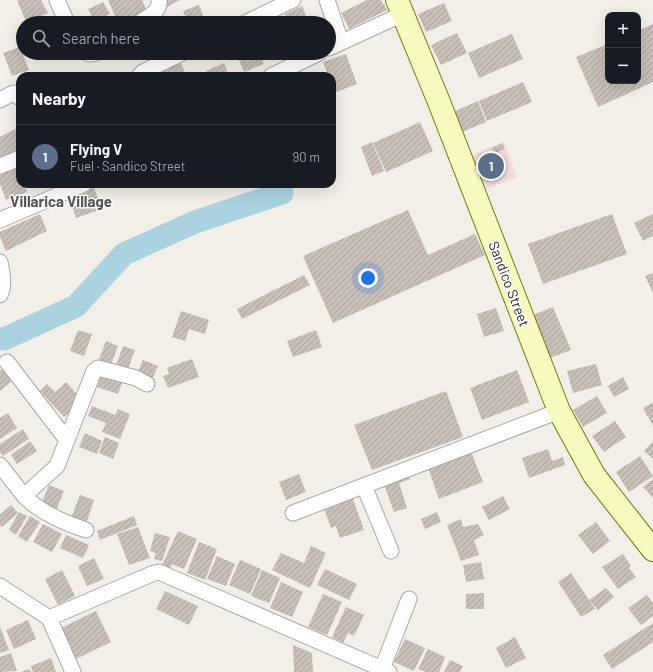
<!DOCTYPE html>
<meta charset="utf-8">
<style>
:root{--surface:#171b24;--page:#242831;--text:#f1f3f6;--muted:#9ea1a6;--line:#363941;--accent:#8c9099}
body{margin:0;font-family:Barlow,sans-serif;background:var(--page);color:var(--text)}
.controls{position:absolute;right:12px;top:12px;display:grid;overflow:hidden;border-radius:8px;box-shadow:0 4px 16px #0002}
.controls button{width:36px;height:36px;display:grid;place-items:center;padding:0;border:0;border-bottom:1px solid var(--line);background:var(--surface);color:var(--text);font:20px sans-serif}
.you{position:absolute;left:368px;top:278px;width:14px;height:14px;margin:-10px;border:3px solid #fff;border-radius:50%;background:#1a73e8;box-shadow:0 0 0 6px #1a73e833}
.badge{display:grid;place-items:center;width:26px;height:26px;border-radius:50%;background:var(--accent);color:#fff;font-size:13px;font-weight:700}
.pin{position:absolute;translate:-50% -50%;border:2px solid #fff;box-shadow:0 1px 4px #0006}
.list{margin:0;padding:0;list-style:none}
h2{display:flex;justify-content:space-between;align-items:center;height:52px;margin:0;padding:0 16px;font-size:17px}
h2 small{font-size:13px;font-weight:400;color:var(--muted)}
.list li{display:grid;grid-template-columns:26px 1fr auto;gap:12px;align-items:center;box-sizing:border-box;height:64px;padding:0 16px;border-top:1px solid var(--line)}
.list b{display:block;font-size:15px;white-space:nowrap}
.list p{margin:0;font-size:13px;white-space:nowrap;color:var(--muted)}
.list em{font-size:13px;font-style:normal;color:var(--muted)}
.icon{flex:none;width:22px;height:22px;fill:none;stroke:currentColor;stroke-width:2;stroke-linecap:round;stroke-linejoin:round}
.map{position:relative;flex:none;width:653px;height:672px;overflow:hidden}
.search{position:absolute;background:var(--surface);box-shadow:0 4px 16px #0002;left:16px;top:16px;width:320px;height:44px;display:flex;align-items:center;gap:10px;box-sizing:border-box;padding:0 14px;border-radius:22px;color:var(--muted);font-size:15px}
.panel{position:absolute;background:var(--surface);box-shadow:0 4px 16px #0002;left:16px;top:72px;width:320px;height:116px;border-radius:12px}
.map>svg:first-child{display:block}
.commercial{fill:#f2dad9}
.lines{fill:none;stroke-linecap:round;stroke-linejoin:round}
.river{stroke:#aad3df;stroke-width:23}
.building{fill:url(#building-hatch)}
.minor-casing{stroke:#a9a9a9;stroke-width:17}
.secondary-casing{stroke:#707d05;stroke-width:24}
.minor{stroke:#fff;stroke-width:15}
.secondary{stroke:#f7fabf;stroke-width:22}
.labels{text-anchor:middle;stroke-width:3;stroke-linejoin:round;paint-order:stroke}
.street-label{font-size:14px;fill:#222;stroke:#fff}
.neighbourhood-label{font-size:15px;font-weight:bold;fill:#555;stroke:#fff}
</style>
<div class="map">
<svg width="653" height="672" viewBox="0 0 653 672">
<defs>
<pattern id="building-hatch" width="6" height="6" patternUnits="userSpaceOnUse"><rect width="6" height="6" fill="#c7bfb8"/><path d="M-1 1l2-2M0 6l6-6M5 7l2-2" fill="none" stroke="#aba49e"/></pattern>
</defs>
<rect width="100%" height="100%" fill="#f2efe9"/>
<path class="commercial" d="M504 142 517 177 484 190 470 156Z"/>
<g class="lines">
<path class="river" d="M0 339H4L76 306 124 254 195 222 282 193"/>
</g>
<path class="building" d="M19 0H41L48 13 27 23 17 1Z
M108 0H142L147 11 122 23H118Z
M163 0H180L167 7Z
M367 0H381L387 10 349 29 341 13Z
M103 2 110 14 94 21 88 9Z
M444 3 452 21 426 32 418 14Z
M199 5 206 23H188L183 11Z
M302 6 309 23H289L285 14Z
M653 24V82L598 107 576 57 608 44V81H638V31Z
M457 33 467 53 441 65 431 45Z
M512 34 523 59 479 78 468 53Z
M20 47 29 70 12 76 3 53Z
M236 53H259L264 64 244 72Z
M346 54 357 84 334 93 332 88V76H328L323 62Z
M180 62 187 76H165L163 71Z
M224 63 229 76H208L206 71Z
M523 82 532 102 487 121 479 101Z
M478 101 486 122 462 132 453 112Z
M420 122 433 151 386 172 373 143Z
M19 127 20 150 1 159 0 156V137Z
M372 142 384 171 372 176 361 147Z
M502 143 505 149 495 153 492 148Z
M495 157 499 171 486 175 482 162Z
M17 167 20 174V184H24L27 192 6 200 0 184V173Z
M94 188 102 209 76 218 69 197Z
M408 210 428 255 475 234 485 255 333 323 303 256Z
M40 214 47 231 6 251 0 237V232Z
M612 214 627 254 543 284 528 244Z
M653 214V236L643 241 634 223Z
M653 273V293L645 276Z
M304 275 310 285 242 319 237 309Z
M553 307 571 350 550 358 533 315Z
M496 308 504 331 484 337 477 314Z
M181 311 209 320 205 334 189 329 185 341 172 337Z
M78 330 92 334 84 356 70 351Z
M316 330 322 347 293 357 287 341Z
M106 341 118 346 110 367 98 362Z
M123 346 135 350 127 372 115 368Z
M192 359 199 377 168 388 163 376 169 374 167 368Z
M143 360 158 366 151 382 136 376Z
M596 364 602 385 573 393 567 371Z
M3 369 12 381 0 391V371Z
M517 370 529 402 482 420 470 388Z
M102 373 123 380 118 394 97 387Z
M623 377 629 389 614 397 608 386Z
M66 382 83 401 64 417 40 391 47 384 55 392Z
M446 391 463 437 372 470 354 425Z
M597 396 607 413 583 427 573 410Z
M652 403 653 405V426L643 408Z
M92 406 115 415 118 409 130 414 120 439 102 432 106 423 88 416Z
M8 413 17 428 0 439V418Z
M615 421 626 437 604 452 592 436Z
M23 429 29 439 3 456 0 452V444Z
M85 433 102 441 97 454 79 447Z
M105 437 119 443 113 459 99 453Z
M30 441 37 451 17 464 11 455Z
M653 441V459L644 451Z
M470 449 483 482 439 499 427 465Z
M548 449 552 461 563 457 565 465 529 478 522 458Z
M640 456 653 476 629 492 616 472Z
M408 473 410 479 399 483 407 508 394 512 383 482Z
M299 474 306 492 286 500 279 482Z
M653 479V498L643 487Z
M49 485 64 491 55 513 40 507Z
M80 495 94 500 85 527 70 521Z
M352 496 364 530 340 538 336 526 331 528 323 506Z
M503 496 510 509 489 520 482 507Z
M11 505 18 513 2 527 0 525V515Z
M19 512 27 516 16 535 9 530Z
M437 512 441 522 425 529 421 519Z
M30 516 40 522 27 542 18 536Z
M134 516 137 525 100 540 97 531Z
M461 519 463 527 478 524 484 535 474 540 479 555 461 561 447 525Z
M596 522 610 541 593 554 578 535Z
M43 524 62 534 52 552 33 542Z
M138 527 150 558 129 565 117 534Z
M178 531 197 539 184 569 172 564 170 569 162 565Z
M155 533 170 537 162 561 154 559 156 553 150 551Z
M66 535 89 545 83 558 60 548Z
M199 542 217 549 205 580 187 573Z
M311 546 326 553 310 588 272 570 281 553 304 563Z
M623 554 631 566 629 568 636 577 618 589 602 567Z
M217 556 235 564 226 586 207 579Z
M94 558 104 579 87 586 78 566Z
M240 560 261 569 250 594 229 585Z
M481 562 484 579 466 582 463 565Z
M325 569 357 584 349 600 317 585Z
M62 570 75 596 58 605 45 579Z
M262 570 280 578 269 603 251 596Z
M571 573 595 609 581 617 558 582Z
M281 582 303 592 292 617 270 608Z
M606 588 614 597 598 610 589 600Z
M165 591 198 606 189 625 156 609Z
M484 593V609H466V594Z
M323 594 342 602 327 635 308 627Z
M647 595 653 603V616L641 625 628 608Z
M346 607 364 615 354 636 348 633 343 643 332 637Z
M96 611 111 642 76 659 61 628Z
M28 620 36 639 14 649 6 630Z
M653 623V642L612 669 603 655Z
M0 627 9 650 0 653Z
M515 637 526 658 506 668 496 648Z
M405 639 425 648 414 671 394 662Z
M293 645 312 653 313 672H294Z
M428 649 445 657 439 672H426L418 669Z
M11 653 17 671 0 672V657Z
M51 658 56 672H33L31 666Z
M450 660 463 666 460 672H444Z
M29 669 31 672H21Z"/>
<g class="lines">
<defs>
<path id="minor" d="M57 0 67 23
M327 0 341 42
M139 23C147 17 161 12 159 0
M245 23 293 0
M329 48 403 14
M87 53 89 54 96 53
M139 76 143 72 182 53
M271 76 319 53
M0 100 13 93 17 94 20 98
M0 166 20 158
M0 220 84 184
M0 262C2 272 5 285 0 295
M67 440 94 371 98 368 136 378 147 384
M0 465 24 496 57 466 67 440 7 362
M364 486 391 551
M24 496C40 512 65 523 86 530
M293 513 559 411
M0 586 49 618 73 672
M49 618 154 573 159 572 389 672
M382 669 409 599"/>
<path id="secondary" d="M397 0 439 102 559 411 594 475 653 550"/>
</defs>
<use href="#minor" class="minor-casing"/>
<use href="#secondary" class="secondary-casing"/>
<use href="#minor" class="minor"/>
<use href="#secondary" class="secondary"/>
</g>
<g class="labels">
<g class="street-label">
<text transform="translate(509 284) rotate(69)" y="5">Sandico Street</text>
</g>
<g class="neighbourhood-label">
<text x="61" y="207">Villarica Village</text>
</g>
</g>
</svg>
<div class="controls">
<button>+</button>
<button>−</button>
</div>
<div class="you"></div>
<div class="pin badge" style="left:491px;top:166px;background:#5c6f8a">1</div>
<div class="search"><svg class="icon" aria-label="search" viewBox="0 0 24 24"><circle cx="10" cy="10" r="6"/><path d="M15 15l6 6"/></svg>Search here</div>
<section class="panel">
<h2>Nearby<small></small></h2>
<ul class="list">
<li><span class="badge" style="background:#5c6f8a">1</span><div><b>Flying V</b><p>Fuel · Sandico Street</p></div><em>90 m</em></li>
</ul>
</section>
</div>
